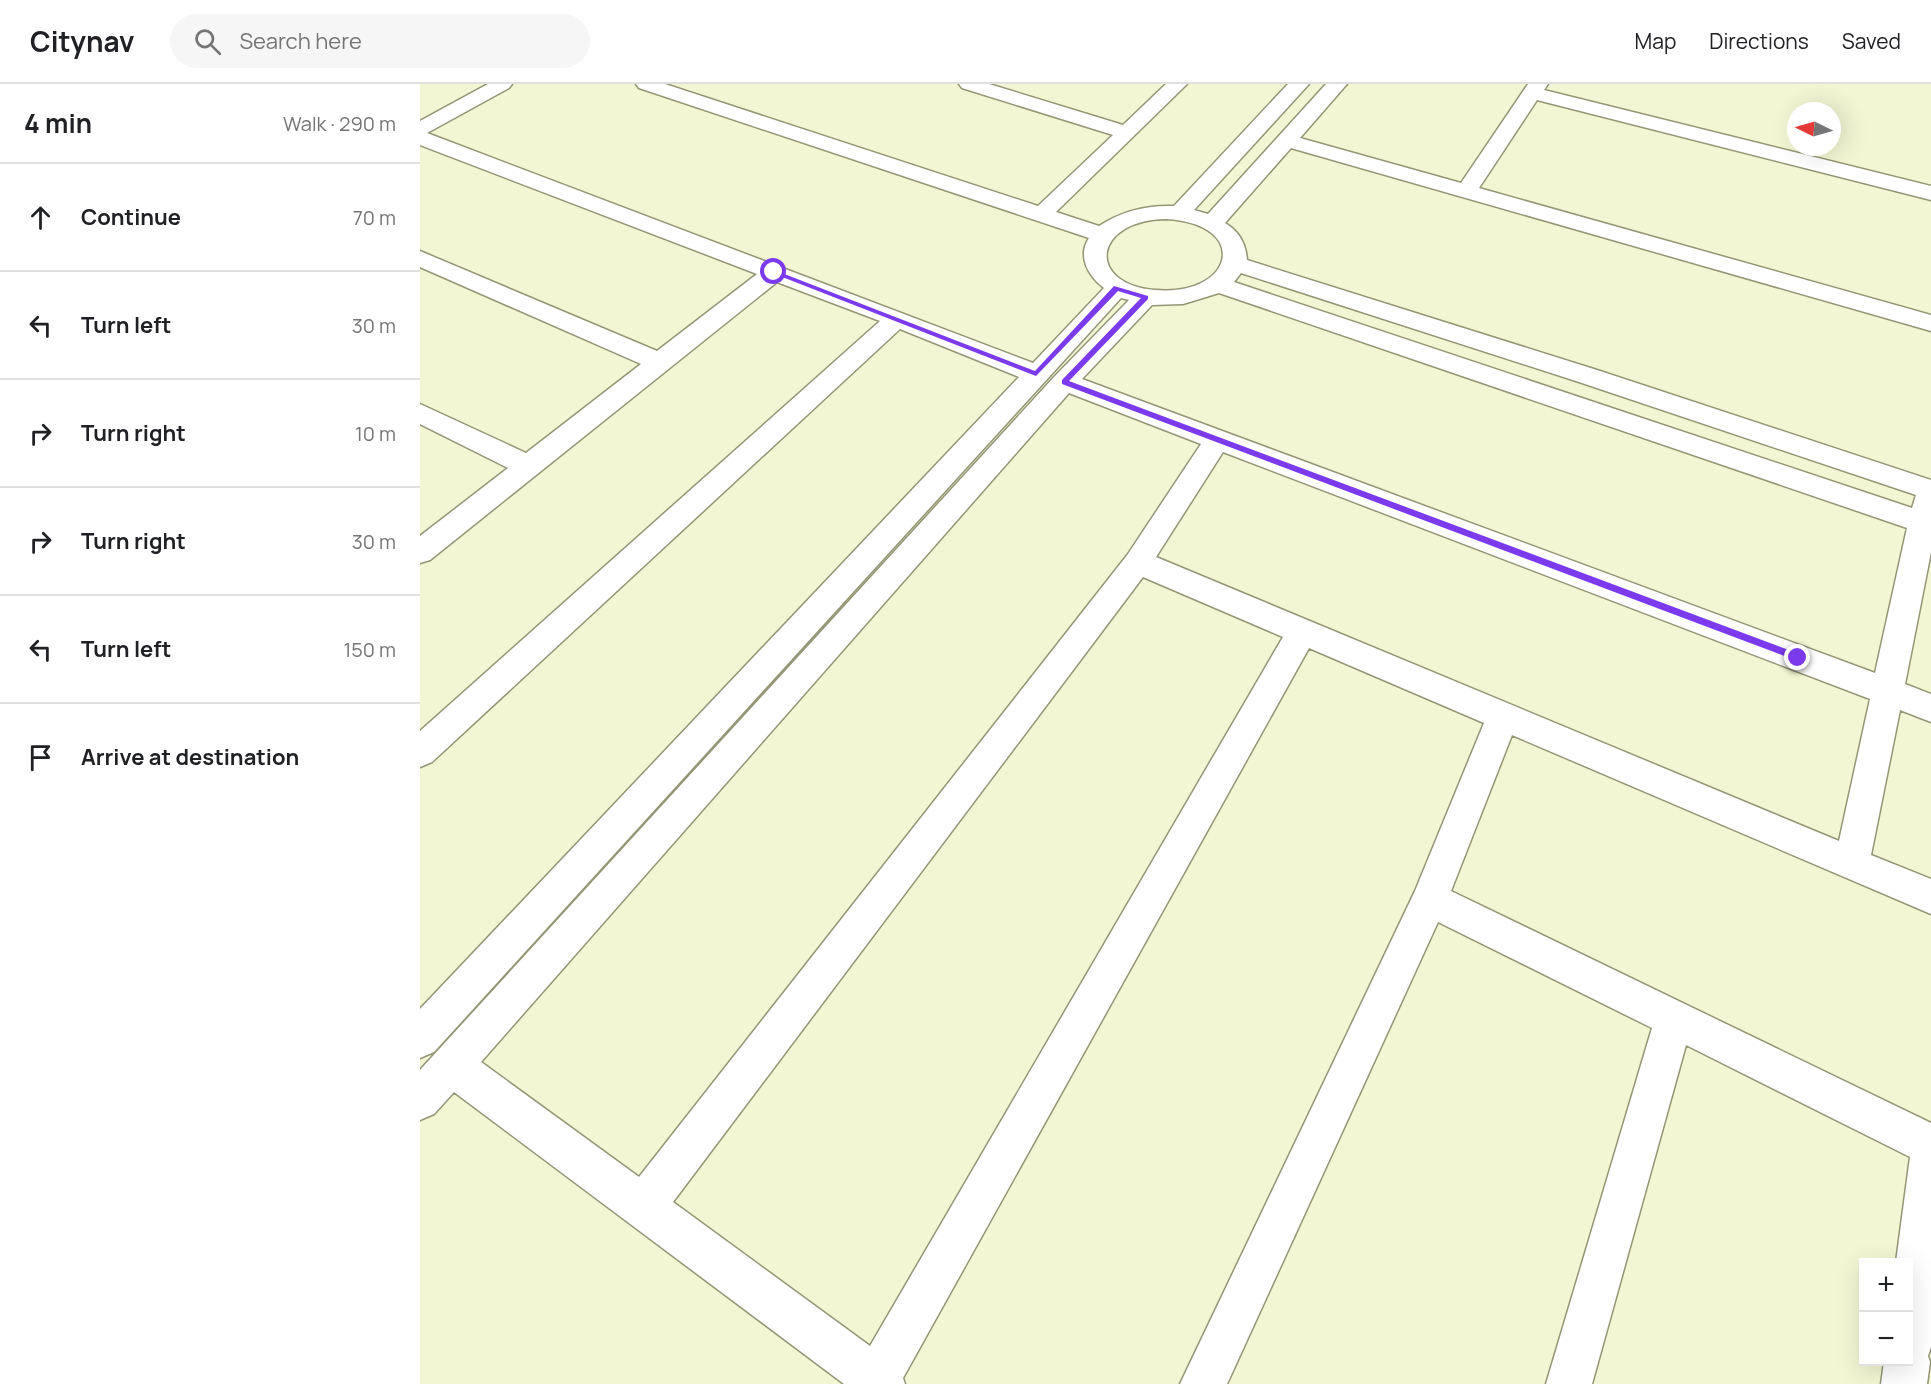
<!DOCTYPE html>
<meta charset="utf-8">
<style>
:root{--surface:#fff;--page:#f6f6f6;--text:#202124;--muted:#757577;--line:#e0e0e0}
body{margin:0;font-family:Manrope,sans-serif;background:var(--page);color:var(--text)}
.controls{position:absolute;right:18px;bottom:18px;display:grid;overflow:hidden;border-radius:0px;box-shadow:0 6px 24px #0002}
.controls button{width:54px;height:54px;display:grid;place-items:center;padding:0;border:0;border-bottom:2px solid var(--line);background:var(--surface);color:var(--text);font:30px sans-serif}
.compass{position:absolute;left:1367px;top:18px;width:54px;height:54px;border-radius:50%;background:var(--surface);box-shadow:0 6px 24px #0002;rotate:275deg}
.stop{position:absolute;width:18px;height:18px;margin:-14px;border:4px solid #7c3aed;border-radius:50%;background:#fff}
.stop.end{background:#7c3aed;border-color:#fff;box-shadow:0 2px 6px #0008}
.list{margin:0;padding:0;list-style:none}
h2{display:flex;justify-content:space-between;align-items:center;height:78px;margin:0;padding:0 24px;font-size:26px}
h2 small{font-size:20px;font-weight:400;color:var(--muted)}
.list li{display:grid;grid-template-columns:39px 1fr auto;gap:18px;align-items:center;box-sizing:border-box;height:108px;padding:0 24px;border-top:2px solid var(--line)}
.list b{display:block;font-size:22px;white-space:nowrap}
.list em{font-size:20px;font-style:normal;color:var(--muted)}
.icon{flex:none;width:33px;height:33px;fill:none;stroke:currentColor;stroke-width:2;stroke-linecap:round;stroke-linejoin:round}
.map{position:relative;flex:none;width:1511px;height:1300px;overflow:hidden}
header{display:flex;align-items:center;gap:36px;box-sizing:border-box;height:84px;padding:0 30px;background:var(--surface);border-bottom:2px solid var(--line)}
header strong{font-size:28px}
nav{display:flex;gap:33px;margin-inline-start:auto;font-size:21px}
.search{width:420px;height:54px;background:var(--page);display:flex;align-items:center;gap:15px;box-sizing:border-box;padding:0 21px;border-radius:33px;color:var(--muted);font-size:22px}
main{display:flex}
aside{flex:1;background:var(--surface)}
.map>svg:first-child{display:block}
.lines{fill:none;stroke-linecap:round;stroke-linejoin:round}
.minor-casing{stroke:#949676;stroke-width:3}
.minor{fill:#fff;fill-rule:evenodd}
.route{fill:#7c3aed}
</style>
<header>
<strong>Citynav</strong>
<div class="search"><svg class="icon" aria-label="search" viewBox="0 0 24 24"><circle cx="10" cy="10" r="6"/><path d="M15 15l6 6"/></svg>Search here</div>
<nav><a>Map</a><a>Directions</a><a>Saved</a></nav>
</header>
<main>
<aside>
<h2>4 min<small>Walk · 290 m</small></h2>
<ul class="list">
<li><svg class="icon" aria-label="ahead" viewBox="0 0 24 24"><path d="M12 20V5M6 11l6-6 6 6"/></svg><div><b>Continue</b></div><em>70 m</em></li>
<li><svg class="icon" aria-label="left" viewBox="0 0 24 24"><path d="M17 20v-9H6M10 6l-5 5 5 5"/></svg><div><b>Turn left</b></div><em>30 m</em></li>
<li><svg class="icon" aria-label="right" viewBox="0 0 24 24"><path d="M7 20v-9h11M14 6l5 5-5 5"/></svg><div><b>Turn right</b></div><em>10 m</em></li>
<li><svg class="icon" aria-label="right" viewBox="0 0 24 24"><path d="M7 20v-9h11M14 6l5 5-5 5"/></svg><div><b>Turn right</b></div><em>30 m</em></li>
<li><svg class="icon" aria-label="left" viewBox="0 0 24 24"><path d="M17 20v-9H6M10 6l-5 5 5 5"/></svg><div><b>Turn left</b></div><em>150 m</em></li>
<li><svg class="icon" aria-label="arrive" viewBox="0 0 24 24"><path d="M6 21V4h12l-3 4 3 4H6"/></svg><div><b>Arrive at destination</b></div></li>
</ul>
</aside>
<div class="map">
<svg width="1511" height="1300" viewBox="0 0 1511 1300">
<rect width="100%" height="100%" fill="#f3f6d3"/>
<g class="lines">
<defs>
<path id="minor" d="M68 0H92L89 4 7 49 613 279 684 204C668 192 657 172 669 154L219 4 216 0H245L618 122 693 51 542 4 539 0H569L703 41 746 0H767L636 128 679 142C702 127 726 121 754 122L868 0H889L774 126 788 130 906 0H927L880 54 1041 99 1108 0H1128L1124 6 1511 102V116L1117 16 1059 104 1511 231V247L871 64 805 139C819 147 826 160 827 176L1177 286 1511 396V468L1485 600 1511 610V638L1480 626 1451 771 1511 795V830L1092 651 1031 807 1511 1039V1263L1508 1272 1510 1278 1507 1300H1461L1464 1278H1488V1178H1476L1490 1073 1266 961 1172 1300H1126L1232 944 1018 838 807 1300H760L995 807 1064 639 889 564 483 1294 485 1300H424L34 1008 14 1030 0 1036V986L635 292 709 216 701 214 14 968 0 974V925L599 293 480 245 12 678 0 683V647L460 237 357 198 10 476 0 479V452L88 384 0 340V320L106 369 221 280 0 183V167L237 267 337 190 0 61V37ZM746 135C832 140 814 213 735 206 665 200 673 136 746 135ZM821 189 1159 298 1496 411 1492 424 814 198ZM799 209 1487 444 1455 589 662 295 732 221 763 220ZM649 309 781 360 708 470 219 1093 61 978ZM803 368 1450 615 1419 757 736 473ZM723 493 863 553 450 1262 253 1118Z"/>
</defs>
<use href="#minor" class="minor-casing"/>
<use href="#minor" class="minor"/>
</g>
<path class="route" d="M354 186 615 287 694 202 728 212V215L649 297 1382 571 1383 574 1378 578 1375 576 642 300V296L721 214 698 207 616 292 352 189Z"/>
</svg>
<div class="controls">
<button>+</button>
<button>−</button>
</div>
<svg class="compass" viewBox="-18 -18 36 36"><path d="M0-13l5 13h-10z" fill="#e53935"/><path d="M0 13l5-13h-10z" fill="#757577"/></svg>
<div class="stop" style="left:354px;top:188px"></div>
<div class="stop end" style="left:1378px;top:574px"></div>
</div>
</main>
